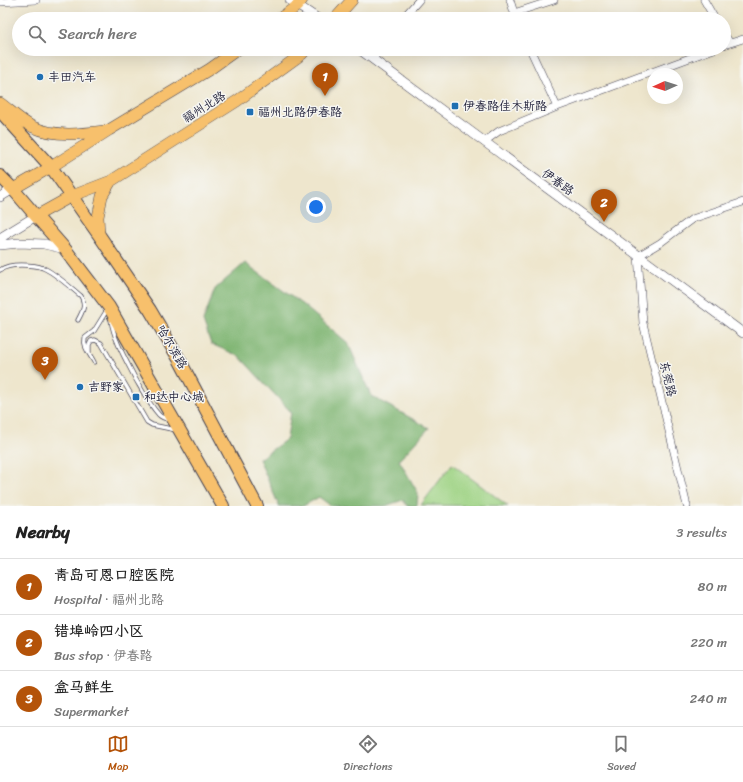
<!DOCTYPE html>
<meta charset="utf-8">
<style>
:root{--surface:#fff;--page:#f6f6f6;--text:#222;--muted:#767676;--line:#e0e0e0;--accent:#b45309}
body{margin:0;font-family:Sriracha,"LXGW WenKai TC",sans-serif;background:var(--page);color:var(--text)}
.compass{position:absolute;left:647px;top:68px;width:36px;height:36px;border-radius:50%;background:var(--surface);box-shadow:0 4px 16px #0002;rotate:267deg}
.you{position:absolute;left:316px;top:207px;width:14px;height:14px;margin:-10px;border:3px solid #fff;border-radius:50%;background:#1a73e8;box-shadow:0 0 0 6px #1a73e833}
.badge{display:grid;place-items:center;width:26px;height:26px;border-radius:50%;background:var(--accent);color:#fff;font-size:13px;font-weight:700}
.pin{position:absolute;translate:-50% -33px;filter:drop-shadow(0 1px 2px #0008)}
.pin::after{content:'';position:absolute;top:21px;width:14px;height:12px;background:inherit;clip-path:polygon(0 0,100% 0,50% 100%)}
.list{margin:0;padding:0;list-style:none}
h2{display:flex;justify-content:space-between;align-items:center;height:52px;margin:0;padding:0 16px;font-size:17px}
h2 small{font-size:13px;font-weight:400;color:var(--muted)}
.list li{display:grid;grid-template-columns:26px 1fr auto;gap:12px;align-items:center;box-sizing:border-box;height:56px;padding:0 16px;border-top:1px solid var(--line)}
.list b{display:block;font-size:15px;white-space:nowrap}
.list p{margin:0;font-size:13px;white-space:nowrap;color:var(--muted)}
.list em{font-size:13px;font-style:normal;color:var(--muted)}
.icon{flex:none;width:22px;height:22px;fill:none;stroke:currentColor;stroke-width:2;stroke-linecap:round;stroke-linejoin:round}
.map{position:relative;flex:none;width:743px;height:506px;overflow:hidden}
.search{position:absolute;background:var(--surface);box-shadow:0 4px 16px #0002;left:12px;right:12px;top:12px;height:44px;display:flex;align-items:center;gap:10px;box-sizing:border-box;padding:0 14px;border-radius:22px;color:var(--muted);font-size:15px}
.sheet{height:220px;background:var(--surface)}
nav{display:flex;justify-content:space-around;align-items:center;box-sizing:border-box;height:56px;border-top:1px solid var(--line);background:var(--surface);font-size:11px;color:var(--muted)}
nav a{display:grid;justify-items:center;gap:2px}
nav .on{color:var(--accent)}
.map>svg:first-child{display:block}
.green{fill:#9fd384;stroke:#607a60}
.forest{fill:#7fb572;stroke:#506c56}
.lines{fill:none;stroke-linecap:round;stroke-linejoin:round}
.service-casing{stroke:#413f51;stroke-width:5}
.minor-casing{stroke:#413f51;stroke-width:8}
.tertiary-casing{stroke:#413f51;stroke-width:10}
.primary-casing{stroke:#413f51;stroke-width:12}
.trunk-casing{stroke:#413f51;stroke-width:14}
.service{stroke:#fff;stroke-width:3.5}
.minor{stroke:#fff;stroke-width:7}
.tertiary{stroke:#fff;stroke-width:9}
.primary{stroke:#f7c06c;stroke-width:11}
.trunk{stroke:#f7c06c;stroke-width:12}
.poi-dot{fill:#1f6fb2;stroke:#f6f6f2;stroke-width:1.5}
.labels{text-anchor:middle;stroke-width:3;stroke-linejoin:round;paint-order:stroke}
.poi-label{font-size:12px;fill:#22223b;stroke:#f6f6f2;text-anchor:start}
.street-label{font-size:12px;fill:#22223b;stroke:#f6f6f2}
</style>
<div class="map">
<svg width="743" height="506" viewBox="0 0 743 506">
<rect width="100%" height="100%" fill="#f6f6f2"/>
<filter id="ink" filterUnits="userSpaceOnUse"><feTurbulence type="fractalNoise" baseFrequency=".025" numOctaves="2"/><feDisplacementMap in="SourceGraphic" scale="8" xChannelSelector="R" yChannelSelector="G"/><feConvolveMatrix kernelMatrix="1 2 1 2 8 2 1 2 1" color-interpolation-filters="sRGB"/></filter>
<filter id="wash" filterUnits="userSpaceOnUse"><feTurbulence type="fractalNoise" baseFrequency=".012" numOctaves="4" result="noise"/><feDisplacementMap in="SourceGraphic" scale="16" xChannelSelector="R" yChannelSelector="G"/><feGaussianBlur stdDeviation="0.9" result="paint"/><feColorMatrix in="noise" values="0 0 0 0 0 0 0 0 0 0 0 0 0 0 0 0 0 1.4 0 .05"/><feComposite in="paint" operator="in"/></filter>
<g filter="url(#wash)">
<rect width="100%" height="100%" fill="#eee6cd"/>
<path class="green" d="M452 464 508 506 421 505Z"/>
<path class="forest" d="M245 263 303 305 348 343 371 396 429 428 399 460 418 493 417 506H407L403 500 385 506H331L319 497 303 506H279L259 459 287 439 291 412 239 356 211 344 203 321 215 289Z"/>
</g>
<g filter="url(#ink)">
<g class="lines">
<defs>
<path id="service" d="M0 270C6 266 14 265 21 265 29 265 36 265 43 268 54 272 71 288 81 296 86 305 83 311 78 320
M111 320C114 340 126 360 135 378 142 390 149 404 159 415 162 418 166 419 170 420
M89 353V345L91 341 95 340 101 343 147 422 152 425 176 430
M94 362C90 354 83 348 85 338L94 331 107 310"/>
<path id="minor" d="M510 0 516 19
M704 0 715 19
M0 2 36 0
M514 13 554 0
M402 19 419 0
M724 34 730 43
M724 45 743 39
M530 49 557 107
M373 59 380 49
M484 142 499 131 557 107 714 49
M687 506 643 323 638 256 660 243 692 219 743 202"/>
<path id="tertiary" d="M290 0 318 19
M359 49 743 333
M0 197 13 189
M0 238 36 216
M0 245 19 243 44 244 65 249"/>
<path id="primary" d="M279 19 297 6 302 0
M335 19 352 0
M0 103C11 111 21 121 33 127 55 137 81 134 104 131
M13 189 51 167 109 130 210 69 238 49
M36 216 72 196 111 181 237 101 302 54 306 49
M99 235 98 217 102 196 111 181"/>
<path id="trunk" d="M0 111 51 167 99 235 150 310 179 359 257 506
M0 176 13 189 36 216 65 249 109 307 223 506"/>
</defs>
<use href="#service" class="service-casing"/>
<use href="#minor" class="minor-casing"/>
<use href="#tertiary" class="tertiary-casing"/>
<use href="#primary" class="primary-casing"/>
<use href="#trunk" class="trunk-casing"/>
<use href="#service" class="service"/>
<use href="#minor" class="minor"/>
<use href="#tertiary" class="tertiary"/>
<use href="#primary" class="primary"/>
<use href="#trunk" class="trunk"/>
</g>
</g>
<g class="poi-dot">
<circle cx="40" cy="77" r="4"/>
<rect x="451" y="102" width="8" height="8" rx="2"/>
<rect x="246" y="108" width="8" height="8" rx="2"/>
<circle cx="80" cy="387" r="4"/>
<rect x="132" y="393" width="8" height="8" rx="2"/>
</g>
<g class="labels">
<g class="poi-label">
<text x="48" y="81">丰田汽车</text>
<text x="463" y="110">伊春路佳木斯路</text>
<text x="258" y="116">福州北路伊春路</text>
<text x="88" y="391">吉野家</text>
<text x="144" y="401">和达中心城</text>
</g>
<g class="street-label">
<text transform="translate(204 107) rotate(-32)" y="4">福州北路</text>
<text transform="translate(558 182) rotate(36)" y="4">伊春路</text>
<text transform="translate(172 347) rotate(60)" y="4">哈尔滨路</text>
<text transform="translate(668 379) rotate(77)" y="4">东莞路</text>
</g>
</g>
</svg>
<svg class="compass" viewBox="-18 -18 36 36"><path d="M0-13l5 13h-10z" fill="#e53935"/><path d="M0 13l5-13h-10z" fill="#767676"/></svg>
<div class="you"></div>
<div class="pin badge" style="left:325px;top:96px">1</div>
<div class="pin badge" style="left:604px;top:222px">2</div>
<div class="pin badge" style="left:45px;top:380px">3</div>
<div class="search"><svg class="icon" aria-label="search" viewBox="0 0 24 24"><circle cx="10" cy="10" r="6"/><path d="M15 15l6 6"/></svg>Search here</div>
</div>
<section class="sheet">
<h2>Nearby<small>3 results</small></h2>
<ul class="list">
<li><span class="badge">1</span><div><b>青岛可恩口腔医院</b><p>Hospital · 福州北路</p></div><em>80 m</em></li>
<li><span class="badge">2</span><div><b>错埠岭四小区</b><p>Bus stop · 伊春路</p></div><em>220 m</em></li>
<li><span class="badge">3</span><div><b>盒马鲜生</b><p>Supermarket</p></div><em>240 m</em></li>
</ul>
</section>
<nav>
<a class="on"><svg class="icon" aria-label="map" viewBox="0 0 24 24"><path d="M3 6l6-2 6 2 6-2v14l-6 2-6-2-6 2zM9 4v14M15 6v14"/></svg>Map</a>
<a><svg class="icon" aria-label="directions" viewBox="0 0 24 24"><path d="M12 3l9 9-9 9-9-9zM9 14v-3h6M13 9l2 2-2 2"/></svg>Directions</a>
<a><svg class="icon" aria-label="saved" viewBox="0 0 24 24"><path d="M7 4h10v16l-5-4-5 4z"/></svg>Saved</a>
</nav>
